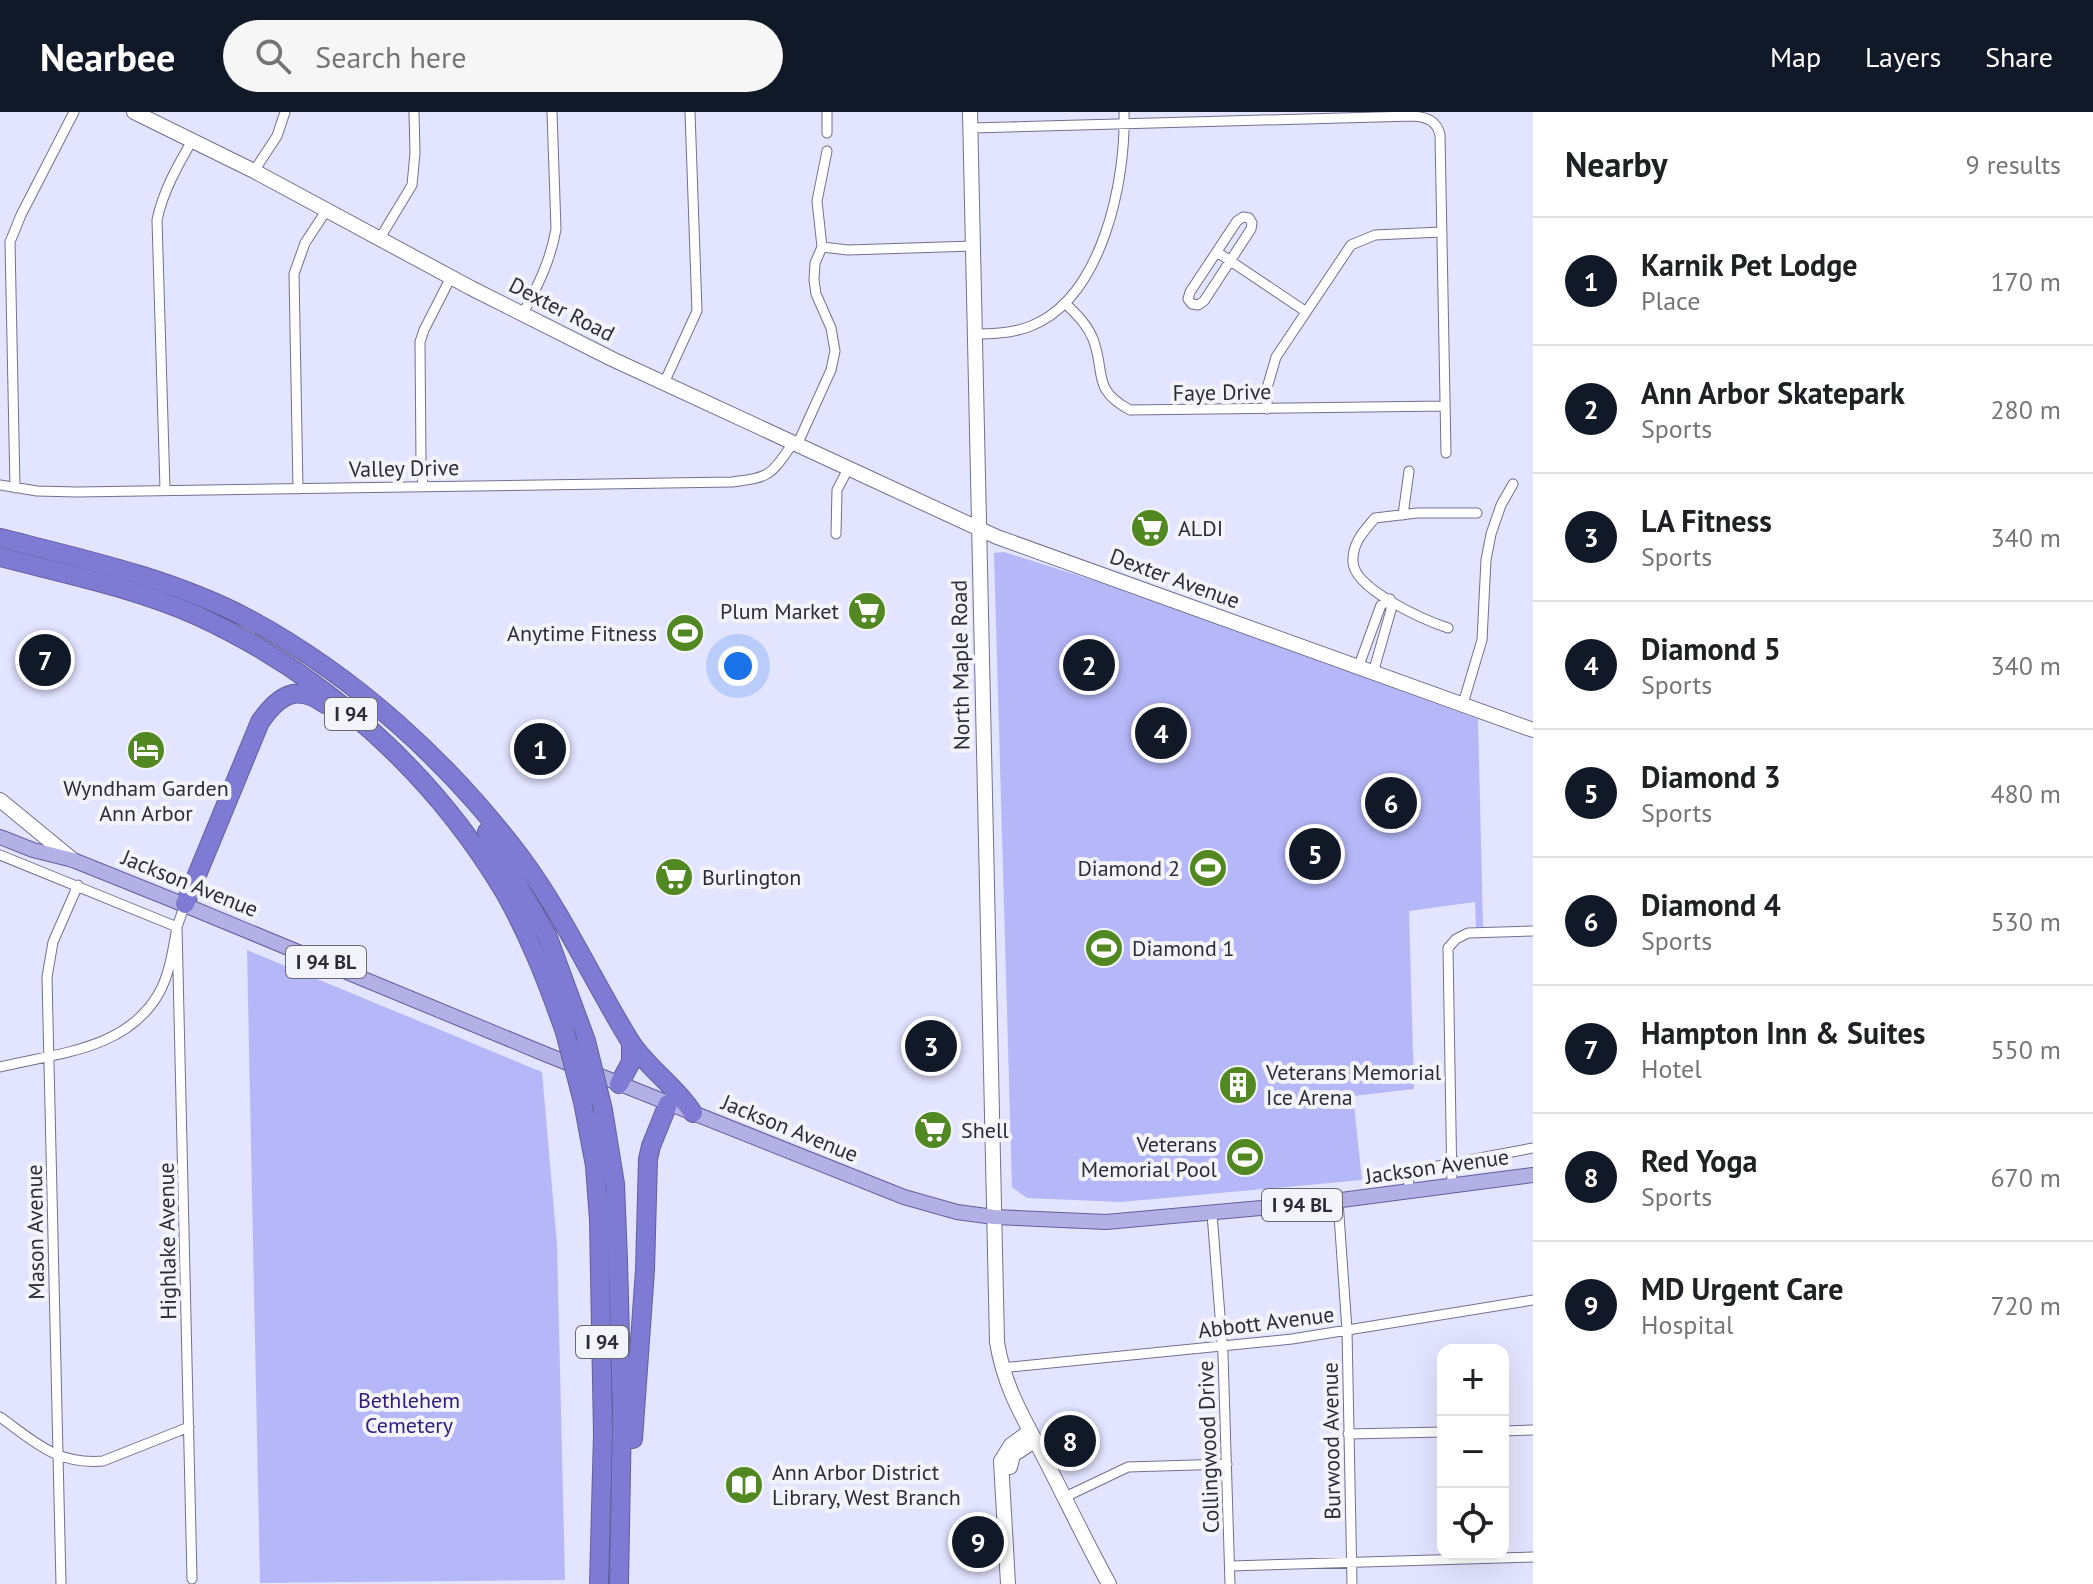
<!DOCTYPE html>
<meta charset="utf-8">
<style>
:root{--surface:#fff;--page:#f6f6f6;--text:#202124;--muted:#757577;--line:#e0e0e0;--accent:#111827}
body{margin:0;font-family:"PT Sans",sans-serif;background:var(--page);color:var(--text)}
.controls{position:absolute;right:24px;bottom:24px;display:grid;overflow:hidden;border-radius:16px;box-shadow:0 8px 32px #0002}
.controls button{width:72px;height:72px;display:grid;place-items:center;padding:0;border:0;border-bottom:2px solid var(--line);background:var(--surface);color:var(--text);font:40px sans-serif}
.you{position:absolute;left:738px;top:554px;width:28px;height:28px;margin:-20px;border:6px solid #fff;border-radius:50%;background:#1a73e8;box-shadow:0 0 0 12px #1a73e833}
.badge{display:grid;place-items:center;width:52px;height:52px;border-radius:50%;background:var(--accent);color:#fff;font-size:26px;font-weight:700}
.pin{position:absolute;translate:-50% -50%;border:4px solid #fff;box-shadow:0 2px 8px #0006}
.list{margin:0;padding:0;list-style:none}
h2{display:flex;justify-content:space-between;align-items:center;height:104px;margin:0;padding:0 32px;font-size:34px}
h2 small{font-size:26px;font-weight:400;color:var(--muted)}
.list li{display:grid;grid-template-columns:52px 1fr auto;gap:24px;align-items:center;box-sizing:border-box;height:128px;padding:0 32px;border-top:2px solid var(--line)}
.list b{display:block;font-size:30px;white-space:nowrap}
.list p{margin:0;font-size:26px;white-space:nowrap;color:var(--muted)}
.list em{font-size:26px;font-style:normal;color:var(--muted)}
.icon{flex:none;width:44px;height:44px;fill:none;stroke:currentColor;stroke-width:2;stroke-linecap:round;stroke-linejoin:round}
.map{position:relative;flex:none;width:1533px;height:1472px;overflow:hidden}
header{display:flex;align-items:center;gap:48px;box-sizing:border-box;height:112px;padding:0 40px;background:var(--accent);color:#fff}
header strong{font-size:38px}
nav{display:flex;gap:44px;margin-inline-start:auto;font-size:28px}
.search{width:560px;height:72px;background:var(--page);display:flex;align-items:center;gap:20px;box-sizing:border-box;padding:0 28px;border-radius:44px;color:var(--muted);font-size:30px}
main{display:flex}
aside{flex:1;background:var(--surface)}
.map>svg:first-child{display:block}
.green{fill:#b6b7f8}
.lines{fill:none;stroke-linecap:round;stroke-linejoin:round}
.street-casing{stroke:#70718e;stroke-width:11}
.secondary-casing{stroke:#70718e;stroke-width:16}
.primary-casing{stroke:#625f9d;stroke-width:16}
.highway-casing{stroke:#625f9d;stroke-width:20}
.street{stroke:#fff;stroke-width:9}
.secondary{stroke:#fff;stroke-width:14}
.primary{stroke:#b2b0e5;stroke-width:14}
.highway{stroke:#7f7bd4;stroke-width:18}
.highway-bridge-casing{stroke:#625f9d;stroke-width:20;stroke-linecap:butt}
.highway-bridge{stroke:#7f7bd4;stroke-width:18}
.labels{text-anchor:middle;stroke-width:8;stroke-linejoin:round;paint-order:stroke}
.shield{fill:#f3f4fa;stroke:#686872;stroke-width:2}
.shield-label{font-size:20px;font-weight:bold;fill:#2c2c38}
.street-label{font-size:22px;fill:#2c2c38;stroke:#f3f4fa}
.poi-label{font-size:22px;fill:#2c2c38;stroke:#f3f4fa;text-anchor:start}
.park-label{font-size:22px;fill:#311a7f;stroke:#f3f4fa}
</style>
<header>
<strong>Nearbee</strong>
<div class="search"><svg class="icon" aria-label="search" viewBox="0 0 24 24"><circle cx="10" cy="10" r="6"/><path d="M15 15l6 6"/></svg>Search here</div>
<nav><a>Map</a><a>Layers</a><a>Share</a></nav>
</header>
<main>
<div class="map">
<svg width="1533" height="1472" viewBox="0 0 1533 1472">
<rect width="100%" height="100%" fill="#e3e4ff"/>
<path class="green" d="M1004 440 1137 482 1478 607 1483 815H1476L1475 790 1409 799 1414 977 1353 984 1362 1068 1121 1090 1027 1086 1012 1075 994 441Z
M247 838 542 960 557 1133 565 1468 260 1471Z"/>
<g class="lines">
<defs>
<path id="street" d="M827 0V21
M971 16 1413 4C1427 5 1437 9 1440 23L1446 341
M254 59 277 24 285 0
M1243 105 1249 106 1252 111 1251 117 1204 189 1198 193 1192 192 1188 187 1190 180 1237 109Z
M380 126 412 73 415 41 414 0
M822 135 848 138 974 134
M1217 140 1305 199
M1065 191C1076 202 1087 212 1093 227 1106 261 1091 277 1130 298L1445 294
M523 201C538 174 551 147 556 117L552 0
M977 222C995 222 1014 221 1031 214 1103 185 1126 68 1124 0
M664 271 697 199 690 0
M1267 297V276L1276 245 1351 133 1375 123 1441 120
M797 333 831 258 835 239 831 216 816 182 814 168 815 151 822 135 817 89 827 39
M0 373 37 379 77 380 732 370C771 365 770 364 793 331
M423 374 421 351 420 230 424 218 451 165
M15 376 10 130 21 103 74 0
M165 377 157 108C163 79 178 53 193 27
M298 377 294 162 305 131 326 99
M1403 403 1409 359
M836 422 837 378 848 357
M1448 516C1424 508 1354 477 1353 450 1352 431 1364 419 1375 406L1417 401H1477
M1358 556 1381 493 1390 487 1391 498 1373 561
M1462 595 1482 528 1486 448 1491 422 1501 393 1513 372
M0 743 177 815C173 837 170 861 159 881 127 938 57 941 0 955
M185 792 177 815 192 1467
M1452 1075 1448 836 1456 827 1468 821 1533 819
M1410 1081 1408 1065 1411 1059 1533 1036
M1338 1089 1347 1218 1352 1472
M1212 1102 1223 1242 1230 1472
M1001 1256 1292 1227 1533 1188
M0 1305C35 1330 57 1353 103 1349L189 1315
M1503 1319 1533 1318
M1348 1322 1443 1320
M1065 1385 1128 1355 1227 1352
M1230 1454 1533 1445
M61 1472 47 865 53 830 78 773"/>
<path id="secondary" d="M134 0 254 59 471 176 612 247 997 425 1533 618
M970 0 997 1230C1005 1280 1027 1311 1049 1355 1069 1394 1088 1434 1109 1472
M0 688 73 748
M1010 1355 1013 1343 1034 1329
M1008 1472 1001 1349 1011 1333 1029 1320"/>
<path id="primary" d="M0 725 33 738 73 748 170 787 545 942 904 1085 957 1100 994 1105 1106 1110 1326 1090 1533 1063"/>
<path id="highway" d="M0 426C83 447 170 466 247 506 355 564 449 650 522 747 564 804 593 869 630 929 648 957 676 974 693 1001
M0 445C66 462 135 476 198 504 324 562 434 661 505 781 530 825 548 872 565 920
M487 720 547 823 586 929
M185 792 260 610C278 584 296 571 325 592
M619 972 631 950V930
M583 990 595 1054 599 1108 603 1322 599 1472
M603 998 615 1072 618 1149 622 1303 619 1472
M633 1327 645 1158 648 1047 651 1034 668 992"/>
</defs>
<use href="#street" class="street-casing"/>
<use href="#secondary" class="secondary-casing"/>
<use href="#primary" class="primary-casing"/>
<use href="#highway" class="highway-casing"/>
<use href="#street" class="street"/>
<use href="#secondary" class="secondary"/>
<use href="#primary" class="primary"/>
<use href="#highway" class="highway"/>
<defs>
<path id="highway-bridge" d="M565 920 583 990
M586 929 603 998"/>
</defs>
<use href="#highway-bridge" class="highway-bridge-casing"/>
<use href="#highway-bridge" class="highway-bridge"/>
</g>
<defs>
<symbol id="supermarket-disc" viewBox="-11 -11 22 22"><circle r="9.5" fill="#528822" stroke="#f3f4fa"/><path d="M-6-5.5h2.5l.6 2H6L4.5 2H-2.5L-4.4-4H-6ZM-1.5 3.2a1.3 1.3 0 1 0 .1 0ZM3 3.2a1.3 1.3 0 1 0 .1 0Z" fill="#fff"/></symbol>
<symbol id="stadium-disc" viewBox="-11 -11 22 22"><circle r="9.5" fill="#528822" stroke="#f3f4fa"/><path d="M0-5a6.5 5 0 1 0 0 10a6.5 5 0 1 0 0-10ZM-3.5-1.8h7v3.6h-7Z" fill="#fff"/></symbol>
<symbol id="hotel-disc" viewBox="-11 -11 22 22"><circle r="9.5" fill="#528822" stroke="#f3f4fa"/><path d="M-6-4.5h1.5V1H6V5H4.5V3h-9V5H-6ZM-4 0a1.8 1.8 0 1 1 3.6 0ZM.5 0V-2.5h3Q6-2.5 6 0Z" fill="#fff"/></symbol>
<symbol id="building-disc" viewBox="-11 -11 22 22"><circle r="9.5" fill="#528822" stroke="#f3f4fa"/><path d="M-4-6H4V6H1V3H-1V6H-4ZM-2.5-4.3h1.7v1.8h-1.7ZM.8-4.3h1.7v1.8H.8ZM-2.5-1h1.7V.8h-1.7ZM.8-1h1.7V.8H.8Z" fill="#fff"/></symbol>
<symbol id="library-disc" viewBox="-11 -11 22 22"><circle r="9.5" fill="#528822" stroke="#f3f4fa"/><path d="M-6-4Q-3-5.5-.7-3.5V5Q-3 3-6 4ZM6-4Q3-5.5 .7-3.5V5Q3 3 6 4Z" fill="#fff"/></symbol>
</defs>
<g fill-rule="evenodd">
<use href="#supermarket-disc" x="1128" y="394" width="44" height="44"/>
<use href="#supermarket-disc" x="845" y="477" width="44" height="44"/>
<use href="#stadium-disc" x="663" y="499" width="44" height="44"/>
<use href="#hotel-disc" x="124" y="616" width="44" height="44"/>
<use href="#stadium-disc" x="1186" y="734" width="44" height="44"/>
<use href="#supermarket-disc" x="652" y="743" width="44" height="44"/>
<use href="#stadium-disc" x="1082" y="814" width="44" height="44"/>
<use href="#building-disc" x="1216" y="951" width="44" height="44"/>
<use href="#supermarket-disc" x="911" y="996" width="44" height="44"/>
<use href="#stadium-disc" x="1223" y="1023" width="44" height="44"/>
<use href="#library-disc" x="722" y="1351" width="44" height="44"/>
</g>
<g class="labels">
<g class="shield">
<rect x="325" y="586" width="52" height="32" rx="6"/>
<rect x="286" y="834" width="80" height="32" rx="6"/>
<rect x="1262" y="1077" width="80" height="32" rx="6"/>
<rect x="576" y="1214" width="52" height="32" rx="6"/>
</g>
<g class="shield-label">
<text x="351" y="609">I 94</text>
<text x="326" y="857">I 94 BL</text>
<text x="1302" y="1100">I 94 BL</text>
<text x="602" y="1237">I 94</text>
</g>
<g class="street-label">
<text transform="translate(562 197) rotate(27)" y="8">Dexter Road</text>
<text transform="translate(1222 280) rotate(-1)" y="8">Faye Drive</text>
<text transform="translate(404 356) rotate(-1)" y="8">Valley Drive</text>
<text transform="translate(1175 466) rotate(20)" y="8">Dexter Avenue</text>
<text transform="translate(960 553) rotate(-91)" y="8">North Maple Road</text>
<text transform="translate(190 771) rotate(22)" y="8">Jackson Avenue</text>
<text transform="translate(790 1016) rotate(22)" y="8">Jackson Avenue</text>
<text transform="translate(1437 1054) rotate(-8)" y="8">Jackson Avenue</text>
<text transform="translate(35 1120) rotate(-91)" y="8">Mason Avenue</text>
<text transform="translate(167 1129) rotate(-91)" y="8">Highlake Avenue</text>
<text transform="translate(1266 1210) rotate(-7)" y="8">Abbott Avenue</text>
<text transform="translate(1331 1329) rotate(-91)" y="8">Burwood Avenue</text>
<text transform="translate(1208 1335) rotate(-92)" y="8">Collingwood Drive</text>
</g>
<g class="poi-label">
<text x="1178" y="424">ALDI</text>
<text x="839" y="507" text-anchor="end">Plum Market</text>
<text x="657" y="529" text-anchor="end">Anytime Fitness</text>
<text x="146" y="684" text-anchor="middle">Wyndham Garden<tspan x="146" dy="25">Ann Arbor</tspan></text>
<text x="1180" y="764" text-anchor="end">Diamond 2</text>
<text x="702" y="773">Burlington</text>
<text x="1132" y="844">Diamond 1</text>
<text x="1266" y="968">Veterans Memorial<tspan x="1266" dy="25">Ice Arena</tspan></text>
<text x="961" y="1026">Shell</text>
<text x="1217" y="1040" text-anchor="end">Veterans<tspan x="1217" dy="25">Memorial Pool</tspan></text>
<text x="772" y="1368">Ann Arbor District<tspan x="772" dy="25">Library, West Branch</tspan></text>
</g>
<g class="park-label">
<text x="409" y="1296">Bethlehem<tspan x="409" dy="25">Cemetery</tspan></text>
</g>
</g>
</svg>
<div class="controls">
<button>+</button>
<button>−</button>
<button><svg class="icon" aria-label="locate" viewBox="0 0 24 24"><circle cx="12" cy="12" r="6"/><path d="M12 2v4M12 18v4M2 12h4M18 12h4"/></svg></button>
</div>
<div class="you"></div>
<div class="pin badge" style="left:540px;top:637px">1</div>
<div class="pin badge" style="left:1089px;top:553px">2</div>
<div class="pin badge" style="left:931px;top:934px">3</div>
<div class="pin badge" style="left:1161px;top:621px">4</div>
<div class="pin badge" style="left:1315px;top:742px">5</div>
<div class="pin badge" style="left:1391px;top:691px">6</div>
<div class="pin badge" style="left:45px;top:548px">7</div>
<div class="pin badge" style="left:1070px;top:1329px">8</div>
<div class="pin badge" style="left:978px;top:1430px">9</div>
</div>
<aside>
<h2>Nearby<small>9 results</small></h2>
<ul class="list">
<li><span class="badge">1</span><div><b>Karnik Pet Lodge</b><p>Place</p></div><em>170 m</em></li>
<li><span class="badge">2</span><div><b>Ann Arbor Skatepark</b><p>Sports</p></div><em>280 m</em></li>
<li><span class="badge">3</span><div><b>LA Fitness</b><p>Sports</p></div><em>340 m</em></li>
<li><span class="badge">4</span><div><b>Diamond 5</b><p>Sports</p></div><em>340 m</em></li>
<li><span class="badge">5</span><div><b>Diamond 3</b><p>Sports</p></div><em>480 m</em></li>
<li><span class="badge">6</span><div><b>Diamond 4</b><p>Sports</p></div><em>530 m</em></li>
<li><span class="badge">7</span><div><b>Hampton Inn &amp; Suites</b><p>Hotel</p></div><em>550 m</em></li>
<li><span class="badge">8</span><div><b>Red Yoga</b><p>Sports</p></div><em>670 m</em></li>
<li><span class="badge">9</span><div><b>MD Urgent Care</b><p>Hospital</p></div><em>720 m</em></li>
</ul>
</aside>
</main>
